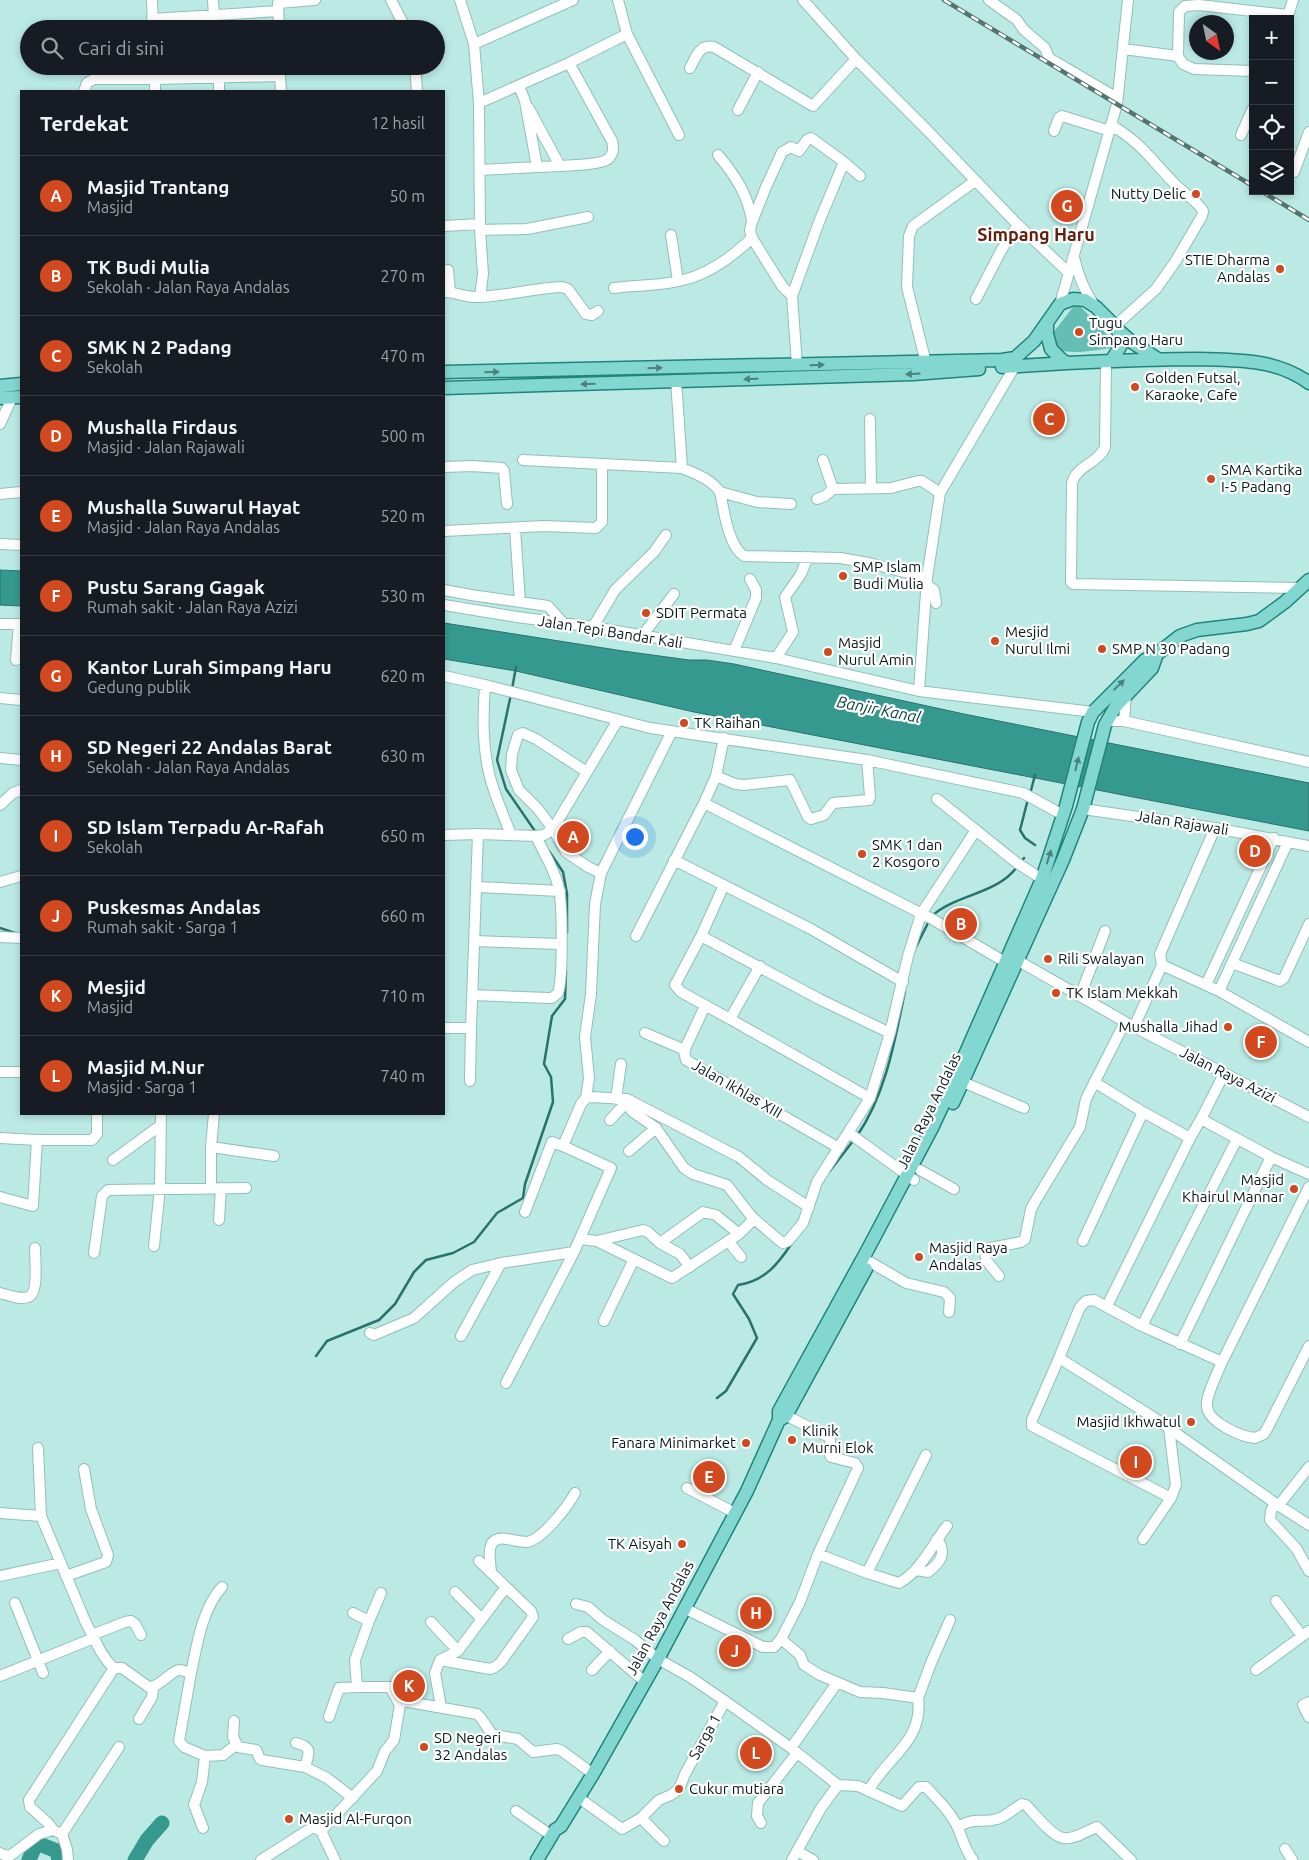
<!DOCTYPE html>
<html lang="id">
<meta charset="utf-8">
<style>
:root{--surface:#171b24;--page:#20242c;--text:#f1f3f6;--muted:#9ea1a6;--line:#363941;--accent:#d24920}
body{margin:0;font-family:Ubuntu,sans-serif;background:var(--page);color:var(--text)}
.controls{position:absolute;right:15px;top:15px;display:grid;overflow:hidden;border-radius:0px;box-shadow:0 2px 8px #0003}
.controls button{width:45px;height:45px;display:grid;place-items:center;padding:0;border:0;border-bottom:1px solid var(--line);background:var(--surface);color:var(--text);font:25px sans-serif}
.compass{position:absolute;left:1189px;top:15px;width:45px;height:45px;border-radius:50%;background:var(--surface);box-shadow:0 2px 8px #0003;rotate:147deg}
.you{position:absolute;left:634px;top:836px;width:18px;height:18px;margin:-12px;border:4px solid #fff;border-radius:50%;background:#1a73e8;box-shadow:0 0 0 8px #1a73e833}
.badge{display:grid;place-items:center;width:32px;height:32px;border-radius:50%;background:var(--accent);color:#fff;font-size:16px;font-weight:700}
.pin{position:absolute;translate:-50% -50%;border:2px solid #fff;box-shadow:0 1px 5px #0006}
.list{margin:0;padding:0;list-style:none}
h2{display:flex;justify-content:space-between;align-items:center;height:65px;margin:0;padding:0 20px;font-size:21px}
h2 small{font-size:16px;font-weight:400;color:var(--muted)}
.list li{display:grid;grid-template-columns:32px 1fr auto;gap:15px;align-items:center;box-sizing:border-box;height:80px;padding:0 20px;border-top:1px solid var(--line)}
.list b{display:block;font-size:19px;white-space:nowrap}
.list p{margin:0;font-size:16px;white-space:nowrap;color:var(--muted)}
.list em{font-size:16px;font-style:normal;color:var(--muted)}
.icon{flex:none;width:28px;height:28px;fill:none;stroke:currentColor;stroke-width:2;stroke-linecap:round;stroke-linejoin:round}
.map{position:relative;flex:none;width:1309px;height:1860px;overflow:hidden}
.search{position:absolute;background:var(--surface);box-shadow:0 2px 8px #0003;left:20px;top:20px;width:425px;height:55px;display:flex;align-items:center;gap:12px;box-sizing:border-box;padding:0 18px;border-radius:28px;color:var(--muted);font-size:19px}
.panel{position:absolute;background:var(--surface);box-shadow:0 2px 8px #0003;left:20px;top:90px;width:425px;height:1025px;border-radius:0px}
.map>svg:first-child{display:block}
.green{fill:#65beb4}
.water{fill:#369990;stroke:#28736c}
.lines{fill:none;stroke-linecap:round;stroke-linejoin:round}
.stream{stroke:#28736c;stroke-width:2.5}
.river{stroke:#369990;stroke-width:15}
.minor-casing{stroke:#91bfb9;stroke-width:12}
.major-casing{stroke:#21847b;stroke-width:15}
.minor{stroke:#fff;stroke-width:10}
.major{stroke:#82d7d0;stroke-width:12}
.rail-casing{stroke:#557470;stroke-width:4.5}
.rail{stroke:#fff;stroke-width:2.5;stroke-dasharray:8;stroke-linecap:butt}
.oneway{fill:#4b827d}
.poi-dot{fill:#d24920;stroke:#fff;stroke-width:2}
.labels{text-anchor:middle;stroke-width:4.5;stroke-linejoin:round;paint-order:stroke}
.poi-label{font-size:15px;fill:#071917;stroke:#fff;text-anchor:start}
.street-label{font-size:15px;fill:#071917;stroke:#fff}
.water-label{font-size:16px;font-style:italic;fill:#013f3a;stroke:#fff}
.quarter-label{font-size:18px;font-weight:bold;fill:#611f0c;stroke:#fff}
</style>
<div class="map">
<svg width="1309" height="1860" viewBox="0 0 1309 1860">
<rect width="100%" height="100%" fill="#bbeae4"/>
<path class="green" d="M1078 305 1082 308 1113 341 1111 348C1095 350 1070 356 1056 348L1052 337 1053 333 1073 307Z"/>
<path class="water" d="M0 570 21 571V606L0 605Z
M444 623 623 651 689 660H707L734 664 964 714 1309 783V831L694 712 516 671 444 659Z"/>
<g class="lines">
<path class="stream" d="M512 689 516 667
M511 694 497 760 506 789 537 834
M1030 794 1035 775
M1028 799 1020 830 1025 838 1035 845
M549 851 563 872 567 894V933
M1020 863 1024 858
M932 916C956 894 996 895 1017 867
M0 928 15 933
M916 947 929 921
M857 1136C886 1094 895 1040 905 991
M829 1172 853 1141
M316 1356 327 1341 379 1320 395 1304 414 1272 426 1260 453 1253 474 1242 497 1213 523 1198 525 1184 553 1102 551 1077 544 1064 552 1016 565 999 566 971
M717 1398 726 1391 757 1338 749 1319 733 1294 738 1285C765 1281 778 1264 792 1243"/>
<path class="river" d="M29 1860 35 1846 39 1844 57 1851 59 1860
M135 1860 147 1840 162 1823"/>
<defs>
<path id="minor" d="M152 0 153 29
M213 0 214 16
M391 0 406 29
M460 0 474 44 479 103 480 230 483 274 480 297
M618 0 627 34 679 135
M803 0 856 59 927 130 1018 225 1068 272
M989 0 1017 20 1024 30 1045 48 1049 58 1117 98
M278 3 315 0
M278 6 279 29
M152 19 278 11
M1287 19 1293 0
M474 44 573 0
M1123 49 1178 56 1183 64 1194 69 1253 71
M1178 56 1179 12 1185 6 1199 5 1288 15
M415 66 417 91
M690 68C696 57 699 44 714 47L813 106 856 59
M280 76 281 91
M219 78V91
M519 86 525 101 537 167C550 166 600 166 608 159 613 155 614 148 612 141L569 63
M84 91 87 83 94 79H155L154 66
M155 91V79L280 76V66
M479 103 569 63 627 34
M528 107 560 166
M738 110 758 72
M1111 125C1141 143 1149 157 1172 181 1181 192 1196 199 1203 211L1202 216 1175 262 1156 289 1115 326
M1054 131 1059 118 1062 116 1110 131
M1241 135 1253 108
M718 155C735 175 748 195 752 221
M844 162 860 176
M480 170 537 167
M1294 172 1309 132
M444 226 480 224
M480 230 527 229 588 217
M671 235 678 281
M1074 257C1078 275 1083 289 1094 305
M448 270 450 292
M614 288C637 285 661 286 683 280 709 274 733 256 752 238
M444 292C456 292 467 298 479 297 507 296 534 288 562 287L568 289 586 314 592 315 598 311
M792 296 782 286 752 238 750 230 752 222 766 187 782 152 791 147 799 151 807 140 811 138 844 162 819 222 792 296 797 365
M976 299 1002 249 1018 225
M1060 304 1117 104 1128 0
M1106 361 1105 447C1099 463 1076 466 1072 483L1071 582 1073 584 1301 588
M926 363 907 287 909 236 913 226 917 223 975 181
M676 380 682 468
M870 419 871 488
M0 424 12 398
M523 460 682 468C696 474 711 479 720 492 724 510 728 546 744 556L840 558 869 563 927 578
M823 460 833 489
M444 467 472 466 502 468 504 471 507 504
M720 492 757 502 791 504
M0 494 21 492
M817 499 825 496 833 489 891 488 918 481H922L940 493
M515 528 520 602
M444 531 544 526 596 528 602 522V465
M0 544 21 545
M926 584 934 590 936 603
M444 590 471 595 548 606 564 624
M444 605 517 617 593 627 776 658 919 691 1093 712
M0 624H21
M593 627 615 590 654 552 666 535
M642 636 674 594
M734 651 756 598V590L750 579
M776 658 793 632 785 597 801 574 808 557
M16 660 19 624
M444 676 489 686 650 728 867 760 1023 793 1063 815
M485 685C483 716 482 747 490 777 495 797 504 816 511 835
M919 691 927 578 940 493 1015 366V361
M0 698 21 700
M1108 721H1124L1309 762
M1124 721 1126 694
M0 758 21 760
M587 772 536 739 523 733 518 735 512 754 511 770 519 790 538 809 553 829 566 852 588 867 601 873
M716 776 735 784 744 785 790 780 808 817 811 819 824 815 833 803 869 800 870 796 867 760
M937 799 1017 863 1042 879
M704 803 932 919 1005 962
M0 805 13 793 21 790
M1083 809 1215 828 1309 846
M444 835 478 834 536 836 544 835 553 829 618 720
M674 860 811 929 903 982
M0 882 21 876
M724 885 701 936 675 985 681 992 730 1019
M477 887 560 891
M636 936 704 803 716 776 724 738
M701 936 821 1000 890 1033
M0 937 21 938
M474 941 561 944
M1017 960 1134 1027 1309 1117
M1232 963 1280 981 1284 978 1309 924
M1162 965 1219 991 1309 1042
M760 966 730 1019 870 1098
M1206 985 1274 838
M1219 991 1288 842
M472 995 548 998H552L558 993C563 978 563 901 558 885 554 869 543 852 536 836
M1080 996 1105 931
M705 1006 684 1051 686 1060 839 1148
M1134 1027 1162 965 1160 954 1215 828
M444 1028H471L478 834
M645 1033 685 1050
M0 1072H21
M1224 1074 1201 1119 1271 1157 1309 1174
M470 1081 471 1028
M963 1082 1024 1108
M586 1098 589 1078 585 1037 591 994 595 904 601 873 672 731
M616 1099 621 1064
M622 1099 633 1112 656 1128 684 1168 693 1174 727 1185 752 1217 780 1241 783 1243 788 1241 803 1223 817 1182 870 1098 890 1033 908 956 921 914 976 830
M1143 1112 1190 1138
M214 1114 211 1147 274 1156
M610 1120 625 1104
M849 1133 914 1180
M0 1138 37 1140
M629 1151 656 1128
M113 1160 161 1125
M920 1170 954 1189
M211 1187V1147
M1309 1187 1222 1362 1142 1326 1094 1300 1086 1301 1080 1307 1059 1358 1153 1417 1275 1503 1309 1525
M0 1197 33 1206 37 1140H92L97 1134V1114
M525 1212 552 1142 563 1146
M219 1220 221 1188
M580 1239 597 1241 672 1278 739 1234 754 1219
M597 1241 643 1230 648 1232 660 1243 680 1254 690 1267
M728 1241 741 1257
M1083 1241 1143 1112 1094 1082
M660 1243 703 1212 716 1215 739 1234
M154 1246 160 1188 161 1114
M94 1253 102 1196 108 1190 246 1188
M870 1262 906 1283 944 1292 950 1298 949 1312
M999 1276 986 1260 985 1252 990 1248 1021 1242 1025 1239 1031 1209 1036 1200 1080 1127 1086 1099 1125 1022
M0 1293C8 1295 20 1300 28 1297 39 1294 35 1259 35 1248
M1107 1306 1190 1138 1201 1119
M604 1321 634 1259
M1142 1326 1237 1139
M370 1333 374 1335 414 1318 454 1282 472 1270 501 1263 574 1252
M461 1336 501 1263
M1180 1344 1271 1157
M1059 1358 1032 1420V1426L1171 1498
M1222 1362C1218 1372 1205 1397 1207 1407 1209 1423 1242 1437 1255 1438L1264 1434 1268 1427 1309 1346
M506 1383 574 1252 611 1168 563 1146 581 1104 586 1098 590 1097 627 1099 739 1157 767 1180 809 1207
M38 1448 41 1516 86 1623 101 1652 108 1662 114 1668 29 1800 30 1807 48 1823 53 1830
M687 1488 735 1513
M1275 1503 1271 1511 1270 1520 1296 1548 1309 1571
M1279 1505 1309 1467
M0 1513 41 1516
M1143 1539 1171 1498 1176 1485 1169 1428
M818 1554 867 1573 899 1583C921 1571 932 1545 947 1526
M916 1570 928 1572C941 1562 947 1553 937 1539
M491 1572C490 1558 484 1535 507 1539 513 1540 521 1542 527 1542 542 1540 568 1506 575 1493
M867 1573 926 1455
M0 1576 61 1563
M66 1576 106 1562 108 1555 91 1509 84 1469
M455 1592 482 1619
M381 1593 369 1621 355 1660 357 1687H390L400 1705
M1276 1601 1302 1636
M15 1603 43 1673
M576 1604 588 1607 603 1620 635 1640 658 1659 690 1677 725 1701 791 1748 838 1785 858 1786 902 1806 919 1787H926C937 1799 951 1812 958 1828 963 1840 965 1850 973 1860
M684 1608 763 1647H774L781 1639 800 1602 818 1554 858 1468 855 1463 831 1457C827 1451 833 1444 829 1437L781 1413
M353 1613 369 1621
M431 1622 458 1651
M92 1635 125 1622 131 1621 135 1624 141 1635
M568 1639 581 1632H587L645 1682
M781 1639 800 1655 804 1665 820 1675 860 1692 883 1693 918 1698C924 1741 887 1757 869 1790
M440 1660 490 1669 495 1667 501 1662 533 1617 531 1611 479 1561
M114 1668H122L153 1690 152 1697 139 1719
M592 1670 610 1651
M1256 1670 1309 1631
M191 1673C197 1645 202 1609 222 1587
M0 1676 94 1638
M151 1687C161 1685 173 1670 179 1670 182 1670 188 1672 191 1673L179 1741 184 1747 205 1756 202 1782 194 1805 203 1828
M918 1698 931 1663 950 1620
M1309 1702 1303 1705 1309 1717
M441 1707 435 1673 440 1660 458 1651 506 1587
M329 1717 339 1688 357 1687
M234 1721 233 1737 238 1747 256 1750 260 1759 262 1760 305 1767 327 1778 353 1798
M296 1743C313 1747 309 1753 305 1767
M791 1748 837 1683
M205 1756 223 1755 236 1745
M579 1798 622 1829 641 1818 659 1800 671 1795 679 1789 685 1774 725 1701
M516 1811 552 1836
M641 1818 664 1841
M761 1823 757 1816 758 1803 797 1753
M958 1827C977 1816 980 1824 997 1819 1006 1817 1014 1808 1022 1804L1026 1805C1034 1813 1052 1837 1064 1838 1074 1840 1088 1830 1097 1827L1131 1860
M62 1834 119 1747
M1285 1849 1292 1860
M797 1851 813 1860
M0 1853 6 1856 11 1855 39 1834 53 1830 62 1834 67 1849 68 1860
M261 1860 313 1827 321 1831
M335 1860 321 1831 377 1771 385 1751 394 1740 400 1705 403 1701 477 1714 481 1718 491 1733 495 1735 518 1739 533 1752 557 1749 562 1751 593 1774
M792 1860 821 1808 838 1785"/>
<path id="major" d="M1118 330 1133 343 1158 359
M1111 361C1141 360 1170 359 1199 359 1237 360 1277 359 1309 383
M1002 367 1067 363
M444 372 1002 360 1015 358 1034 341 1060 304 1073 299 1085 300 1096 307 1117 328 1121 340 1120 347 1111 361 1067 363 1062 360 1051 349 1047 334V323
M0 386 21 384
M444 388 913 374 979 369
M0 398 21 397
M953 1103 1063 860 1083 809 1105 725 1116 706 1152 668 1157 654
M779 1420 786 1416 866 1269
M537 1860 555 1830 561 1826 593 1774 658 1659 747 1491 779 1420V1411L868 1249 932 1128 946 1098 1042 879 1066 806 1088 722 1093 712 1145 660 1157 654 1180 636 1197 630 1247 624 1259 621 1285 602 1309 580"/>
</defs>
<use href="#minor" class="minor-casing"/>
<use href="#major" class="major-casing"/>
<use href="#minor" class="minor"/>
<use href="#major" class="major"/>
<defs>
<path id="rail" d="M944 0 1253 186
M1261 191 1309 220"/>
</defs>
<use href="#rail" class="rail-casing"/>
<use href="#rail" class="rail"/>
</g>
<defs><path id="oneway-solid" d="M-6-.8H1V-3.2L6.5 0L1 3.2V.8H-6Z" transform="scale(1.25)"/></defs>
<g class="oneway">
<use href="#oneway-solid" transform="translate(817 365) rotate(-1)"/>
<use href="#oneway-solid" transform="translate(655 368) rotate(-1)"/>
<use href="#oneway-solid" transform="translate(492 372) rotate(-1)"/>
<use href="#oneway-solid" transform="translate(913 374) rotate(177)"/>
<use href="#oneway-solid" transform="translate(751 379) rotate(178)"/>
<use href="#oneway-solid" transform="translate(588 384) rotate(178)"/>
<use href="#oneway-solid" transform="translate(1119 685) rotate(-44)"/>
<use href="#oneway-solid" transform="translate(1077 764) rotate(-76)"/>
<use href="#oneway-solid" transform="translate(1049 857) rotate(-72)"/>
</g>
<g class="poi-dot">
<circle cx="1196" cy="194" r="5"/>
<circle cx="1280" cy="269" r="5"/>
<circle cx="1079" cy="332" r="5"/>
<circle cx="1135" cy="387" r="5"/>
<circle cx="1211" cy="479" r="5"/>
<circle cx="843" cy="576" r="5"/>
<circle cx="646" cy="613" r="5"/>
<circle cx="995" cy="641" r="5"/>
<circle cx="1102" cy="649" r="5"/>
<circle cx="828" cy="652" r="5"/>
<circle cx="684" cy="723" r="5"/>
<circle cx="862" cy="854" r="5"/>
<circle cx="1048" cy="959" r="5"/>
<circle cx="1056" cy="993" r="5"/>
<circle cx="1228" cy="1027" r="5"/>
<circle cx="1294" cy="1189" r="5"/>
<circle cx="919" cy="1257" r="5"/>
<circle cx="1191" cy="1422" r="5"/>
<circle cx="792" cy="1440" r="5"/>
<circle cx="746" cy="1443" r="5"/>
<circle cx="682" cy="1544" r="5"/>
<circle cx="424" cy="1747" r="5"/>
<circle cx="679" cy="1789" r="5"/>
<circle cx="289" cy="1819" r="5"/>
</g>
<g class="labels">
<g class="poi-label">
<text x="1186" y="199" text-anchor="end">Nutty Delic</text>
<text x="1270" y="265" text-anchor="end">STIE Dharma<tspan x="1270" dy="17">Andalas</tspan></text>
<text x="1089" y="328">Tugu<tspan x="1089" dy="17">Simpang Haru</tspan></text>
<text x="1145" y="383">Golden Futsal,<tspan x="1145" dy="17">Karaoke, Cafe</tspan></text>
<text x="1221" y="475">SMA Kartika<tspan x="1221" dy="17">I-5 Padang</tspan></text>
<text x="853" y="572">SMP Islam<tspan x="853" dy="17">Budi Mulia</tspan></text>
<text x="656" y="618">SDIT Permata</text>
<text x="1005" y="637">Mesjid<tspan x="1005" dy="17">Nurul Ilmi</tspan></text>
<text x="838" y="648">Masjid<tspan x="838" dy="17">Nurul Amin</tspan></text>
<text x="1112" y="654">SMP N 30 Padang</text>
<text x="694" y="728">TK Raihan</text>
<text x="872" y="850">SMK 1 dan<tspan x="872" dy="17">2 Kosgoro</tspan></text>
<text x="1058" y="964">Rili Swalayan</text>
<text x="1066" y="998">TK Islam Mekkah</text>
<text x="1218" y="1032" text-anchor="end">Mushalla Jihad</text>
<text x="1284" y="1185" text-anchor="end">Masjid<tspan x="1284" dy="17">Khairul Mannar</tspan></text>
<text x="929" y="1253">Masjid Raya<tspan x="929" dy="17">Andalas</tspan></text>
<text x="1181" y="1427" text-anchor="end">Masjid Ikhwatul</text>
<text x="802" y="1436">Klinik<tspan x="802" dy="17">Murni Elok</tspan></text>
<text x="736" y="1448" text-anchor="end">Fanara Minimarket</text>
<text x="672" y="1549" text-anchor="end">TK Aisyah</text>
<text x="434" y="1743">SD Negeri<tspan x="434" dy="17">32 Andalas</tspan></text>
<text x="689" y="1794">Cukur mutiara</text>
<text x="299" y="1824">Masjid Al-Furqon</text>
</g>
<g class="street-label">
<text transform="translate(610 632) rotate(9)" y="5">Jalan Tepi Bandar Kali</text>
<text transform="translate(1182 823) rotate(9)" y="5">Jalan Rajawali</text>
<text transform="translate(1228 1075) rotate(27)" y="5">Jalan Raya Azizi</text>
<text transform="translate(737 1089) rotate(30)" y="5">Jalan Ikhlas XIII</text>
<text transform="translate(929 1111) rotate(-64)" y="5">Jalan Raya Andalas</text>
<text transform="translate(660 1618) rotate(-62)" y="5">Jalan Raya Andalas</text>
<text transform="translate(705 1737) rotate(-61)" y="5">Sarga 1</text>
</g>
<g class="water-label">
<text transform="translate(879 709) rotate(11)" y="6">Banjir Kanal</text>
</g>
<g class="quarter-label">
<text x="1036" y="241">Simpang Haru</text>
</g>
</g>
</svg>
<div class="controls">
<button>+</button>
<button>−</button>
<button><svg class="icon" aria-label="locate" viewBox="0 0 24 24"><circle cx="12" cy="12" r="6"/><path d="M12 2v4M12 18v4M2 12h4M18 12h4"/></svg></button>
<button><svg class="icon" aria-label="layers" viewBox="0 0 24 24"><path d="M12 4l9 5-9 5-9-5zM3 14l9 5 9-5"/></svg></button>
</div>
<svg class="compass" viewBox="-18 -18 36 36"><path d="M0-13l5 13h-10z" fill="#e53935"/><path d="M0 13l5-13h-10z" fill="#9ea1a6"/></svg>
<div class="you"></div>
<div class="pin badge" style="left:573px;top:837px">A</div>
<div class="pin badge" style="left:961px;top:924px">B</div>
<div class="pin badge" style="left:1049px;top:419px">C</div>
<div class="pin badge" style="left:1255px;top:851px">D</div>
<div class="pin badge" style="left:709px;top:1477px">E</div>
<div class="pin badge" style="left:1261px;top:1042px">F</div>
<div class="pin badge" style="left:1067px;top:206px">G</div>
<div class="pin badge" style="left:756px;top:1613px">H</div>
<div class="pin badge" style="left:1136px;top:1462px">I</div>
<div class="pin badge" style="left:735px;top:1651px">J</div>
<div class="pin badge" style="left:409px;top:1686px">K</div>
<div class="pin badge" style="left:756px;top:1753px">L</div>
<div class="search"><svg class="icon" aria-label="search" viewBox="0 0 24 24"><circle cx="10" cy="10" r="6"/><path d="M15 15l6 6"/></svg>Cari di sini</div>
<section class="panel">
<h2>Terdekat<small>12 hasil</small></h2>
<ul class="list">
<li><span class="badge">A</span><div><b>Masjid Trantang</b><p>Masjid</p></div><em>50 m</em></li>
<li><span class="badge">B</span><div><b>TK Budi Mulia</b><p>Sekolah · Jalan Raya Andalas</p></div><em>270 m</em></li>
<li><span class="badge">C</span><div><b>SMK N 2 Padang</b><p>Sekolah</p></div><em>470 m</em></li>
<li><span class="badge">D</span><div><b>Mushalla Firdaus</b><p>Masjid · Jalan Rajawali</p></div><em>500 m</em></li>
<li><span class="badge">E</span><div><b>Mushalla Suwarul Hayat</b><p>Masjid · Jalan Raya Andalas</p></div><em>520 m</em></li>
<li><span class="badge">F</span><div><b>Pustu Sarang Gagak</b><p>Rumah sakit · Jalan Raya Azizi</p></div><em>530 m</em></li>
<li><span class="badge">G</span><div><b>Kantor Lurah Simpang Haru</b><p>Gedung publik</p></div><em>620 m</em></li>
<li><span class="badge">H</span><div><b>SD Negeri 22 Andalas Barat</b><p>Sekolah · Jalan Raya Andalas</p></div><em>630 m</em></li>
<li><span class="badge">I</span><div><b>SD Islam Terpadu Ar-Rafah</b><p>Sekolah</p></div><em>650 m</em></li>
<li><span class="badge">J</span><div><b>Puskesmas Andalas</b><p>Rumah sakit · Sarga 1</p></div><em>660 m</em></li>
<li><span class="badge">K</span><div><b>Mesjid</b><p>Masjid</p></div><em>710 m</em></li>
<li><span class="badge">L</span><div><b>Masjid M.Nur</b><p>Masjid · Sarga 1</p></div><em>740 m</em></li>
</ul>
</section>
</div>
